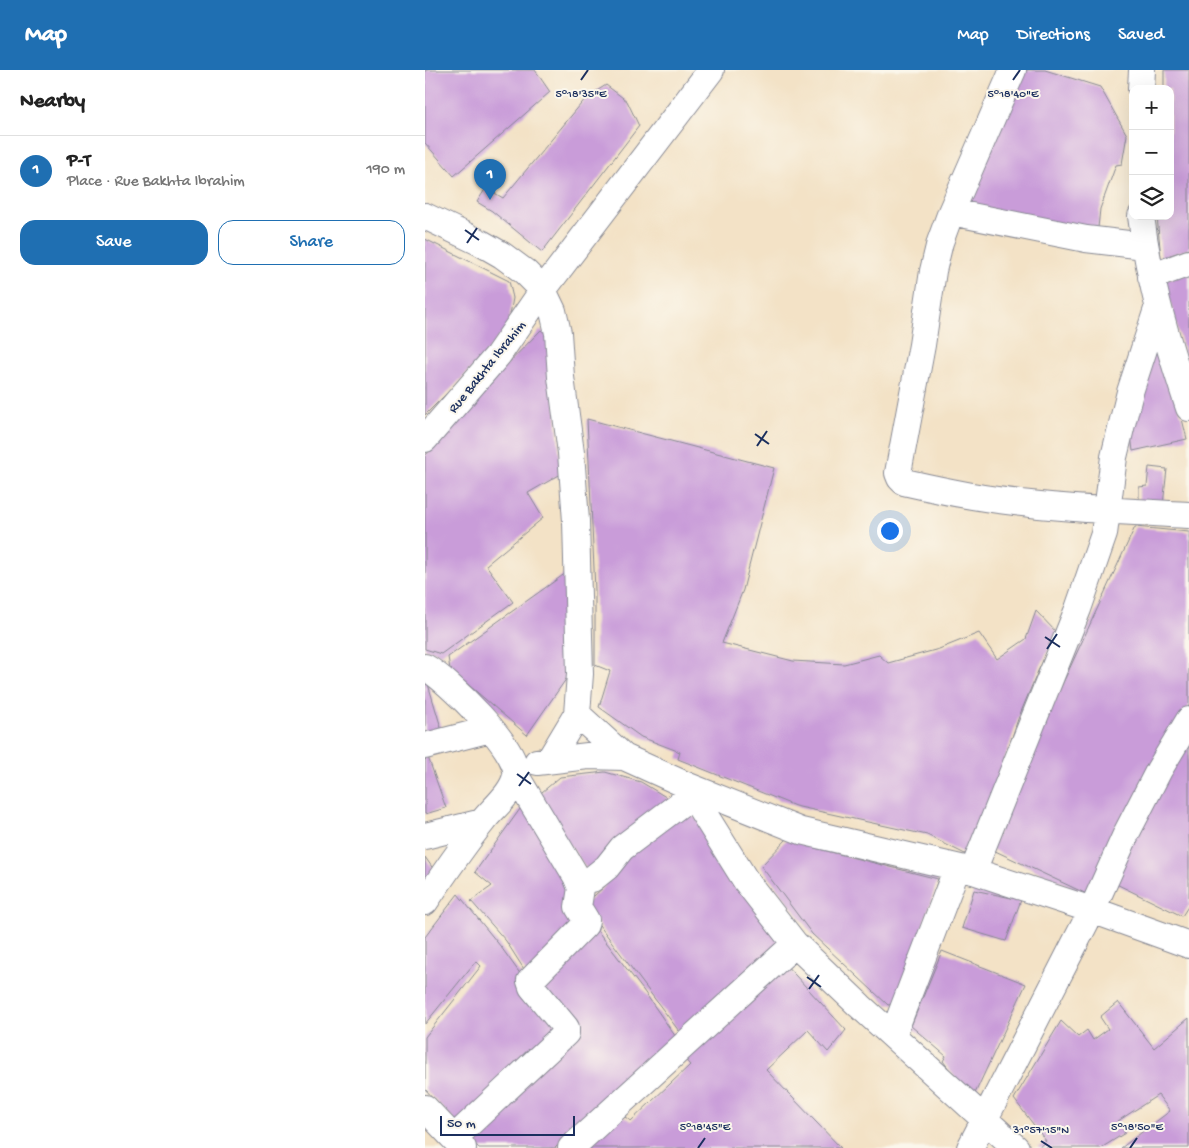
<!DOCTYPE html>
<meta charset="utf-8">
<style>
:root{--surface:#fff;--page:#f6f6f6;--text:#222;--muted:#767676;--line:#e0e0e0;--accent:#1f6fb2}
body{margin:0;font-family:"Gochi Hand",sans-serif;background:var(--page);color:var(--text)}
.controls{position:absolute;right:15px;top:15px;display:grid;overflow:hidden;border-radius:10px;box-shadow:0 5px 20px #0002}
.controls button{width:45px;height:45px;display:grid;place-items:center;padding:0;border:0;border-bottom:1px solid var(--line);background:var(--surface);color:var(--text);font:25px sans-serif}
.scale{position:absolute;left:15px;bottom:12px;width:135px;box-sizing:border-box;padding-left:5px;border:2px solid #1b2f5e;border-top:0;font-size:14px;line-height:18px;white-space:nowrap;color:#1b2f5e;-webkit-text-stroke:4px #fbf7ec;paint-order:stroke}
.you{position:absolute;left:464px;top:460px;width:18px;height:18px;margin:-12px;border:4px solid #fff;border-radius:50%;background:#1a73e8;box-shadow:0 0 0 8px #1a73e833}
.badge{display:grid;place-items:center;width:32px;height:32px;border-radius:50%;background:var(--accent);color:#fff;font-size:16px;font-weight:700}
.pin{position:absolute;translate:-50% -41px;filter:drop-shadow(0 1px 2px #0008)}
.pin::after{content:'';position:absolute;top:26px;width:18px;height:15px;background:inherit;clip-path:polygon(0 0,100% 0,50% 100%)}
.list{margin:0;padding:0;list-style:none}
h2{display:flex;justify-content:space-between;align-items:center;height:65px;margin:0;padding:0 20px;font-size:21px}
h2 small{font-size:16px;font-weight:400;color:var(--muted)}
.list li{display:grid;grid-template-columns:32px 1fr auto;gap:15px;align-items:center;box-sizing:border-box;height:70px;padding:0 20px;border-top:1px solid var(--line)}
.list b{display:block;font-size:19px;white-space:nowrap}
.list p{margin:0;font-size:16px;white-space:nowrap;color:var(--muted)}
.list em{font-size:16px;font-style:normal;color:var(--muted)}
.actions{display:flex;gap:10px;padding:15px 20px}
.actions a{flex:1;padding:11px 0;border:1px solid var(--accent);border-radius:15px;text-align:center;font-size:18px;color:var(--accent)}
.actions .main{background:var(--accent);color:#fff}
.icon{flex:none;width:28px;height:28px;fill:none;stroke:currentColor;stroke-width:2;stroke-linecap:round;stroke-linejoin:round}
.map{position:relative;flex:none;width:764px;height:1078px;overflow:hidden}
header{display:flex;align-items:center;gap:30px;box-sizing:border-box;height:70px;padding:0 25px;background:var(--accent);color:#fff}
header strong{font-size:24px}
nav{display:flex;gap:28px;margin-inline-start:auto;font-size:18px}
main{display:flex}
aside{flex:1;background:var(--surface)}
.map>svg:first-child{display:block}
.building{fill:#c99cd9}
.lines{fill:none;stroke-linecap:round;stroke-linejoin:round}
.minor-casing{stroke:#878892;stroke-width:28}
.minor{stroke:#fff;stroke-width:26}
.ticks{fill:none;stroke:#1b2f5e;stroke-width:2}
.labels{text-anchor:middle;stroke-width:4;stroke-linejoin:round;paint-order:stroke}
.street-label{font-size:14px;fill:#1b2f5e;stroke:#fbf7ec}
.ticks-label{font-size:12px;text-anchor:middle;fill:#1b2f5e;stroke:#fbf7ec;stroke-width:4;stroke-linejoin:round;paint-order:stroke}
</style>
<header>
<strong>Map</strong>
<nav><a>Map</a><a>Directions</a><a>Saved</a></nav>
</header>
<main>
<aside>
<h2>Nearby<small></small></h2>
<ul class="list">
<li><span class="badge">1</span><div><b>P-T</b><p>Place · Rue Bakhta Ibrahim</p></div><em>190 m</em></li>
</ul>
<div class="actions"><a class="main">Save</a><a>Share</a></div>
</aside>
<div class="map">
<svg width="764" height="1078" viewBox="0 0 764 1078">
<rect width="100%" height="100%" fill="#fbf7ec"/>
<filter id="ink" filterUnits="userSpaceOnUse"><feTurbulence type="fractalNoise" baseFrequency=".02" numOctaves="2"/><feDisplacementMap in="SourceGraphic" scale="10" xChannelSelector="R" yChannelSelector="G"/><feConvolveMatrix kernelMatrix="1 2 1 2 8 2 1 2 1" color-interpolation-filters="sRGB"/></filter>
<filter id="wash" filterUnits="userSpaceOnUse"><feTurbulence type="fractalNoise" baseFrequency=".0096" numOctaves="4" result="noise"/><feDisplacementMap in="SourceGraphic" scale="20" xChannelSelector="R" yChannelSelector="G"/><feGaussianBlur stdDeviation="1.12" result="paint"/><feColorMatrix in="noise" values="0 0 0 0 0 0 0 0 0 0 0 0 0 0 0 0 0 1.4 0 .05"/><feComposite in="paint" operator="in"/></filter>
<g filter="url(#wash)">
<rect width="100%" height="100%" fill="#f3e2c6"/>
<g id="blocks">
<path class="building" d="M0 0H110L125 22 29 106 0 73Z
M597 0H620L675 17 702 65 697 94 691 95 675 139 672 167 534 138Z
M739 0H764V179L736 188 732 146H745V19H739Z
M181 15 202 31 214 56 117 182 67 141 52 132 61 118 78 128 161 28Z
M0 169 84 211 88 228 83 256 55 290 0 345Z
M764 204V283L760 285 739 210Z
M116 260 125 267 136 404 103 423 118 448 61 495 88 532 16 584 0 579V386L59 318Z
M727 280 740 281 762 369 708 381 705 358Z
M162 349 349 398 318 520 297 573 368 591 419 594 454 585 463 593 514 579 554 563 572 589 601 569 611 541 632 563 613 601 593 649 563 741 542 785 502 765 370 736 253 689 255 682 216 667 174 637 185 601 170 595V520Z
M724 397 742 399 738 435 714 433V417L722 416Z
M710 457 764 462V636L701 749 666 826 566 779 630 630Z
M141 503 146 602 102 665 25 599 23 587Z
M0 604 17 661 0 665Z
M764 660V835L757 846 683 810Z
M3 687 21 738 0 744V688Z
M180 702 216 712 249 732 164 802 111 727 135 707Z
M100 732 151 824 157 854 104 907 81 871 46 831 67 816 50 802Z
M255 739 272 749 358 874 257 965 159 835 180 816 175 809Z
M363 768 382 776 513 809 473 933 463 935 387 864 336 796Z
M0 787 9 800 0 813Z
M549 820 596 830 581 871 537 858Z
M33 824 76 877 109 923 140 960 35 1057 0 1019V967L56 896 51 891 0 954V867Z
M168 855 218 920 253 970 161 1049 130 1078H54L42 1065 152 964 109 912Z
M517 881 601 914 547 1030 518 991 521 986 486 956Z
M357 891 421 960 403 982 383 960 341 1000 416 1078H160L197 1045 206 1051 265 995 257 986Z
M693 932 729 978 764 948V1078H696L745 1041 733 1025 693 1051 700 1063 676 1078H613L621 1071 589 1029 636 951 653 967 662 960 668 970 683 959 675 947Z"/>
</g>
</g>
<g filter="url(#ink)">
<use href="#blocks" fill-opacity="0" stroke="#878892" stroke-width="1"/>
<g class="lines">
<defs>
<path id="minor" d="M588 0 526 142 515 172 508 201 497 275 473 403 475 408 479 412C501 417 524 422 547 426 618 438 692 441 764 445
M716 19 717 0
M526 142 661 169 720 176
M0 146 56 173 77 185 100 202 118 220 128 241 133 263 136 307 146 383 151 451 155 604 152 644 125 689
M716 146C724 212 743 275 764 338
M726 207 764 193
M0 369 73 285 118 220 286 0
M0 597C22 609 95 680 91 705 88 723 68 738 58 751 37 777 18 805 0 832
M152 644 199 687 261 715 376 761 548 801 667 840 764 875
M0 676 66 659
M112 692 163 686 199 687
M91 706 151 806 159 811 167 809 182 797 197 778 266 726
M261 715 321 811 370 874 435 936 591 1078
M0 766 57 752
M548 801 653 539 679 464 689 387 697 354 705 322 733 236
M468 965 532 798
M0 1038 38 1078
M29 1068 141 963V958L107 917 105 911 160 855 161 850 153 837 156 818 151 806
M146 1078 370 874
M545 1078 667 840 702 762 734 700 764 650"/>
</defs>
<use href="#minor" class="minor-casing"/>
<use href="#minor" class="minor"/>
</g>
</g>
<path class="ticks" d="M156 10 163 0M588 10 595 0M40 160 54 170M42 173 52 158M330 364 344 374M332 376 342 361M620 567 635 577M622 579 632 564M92 704 106 714M94 716 104 702M382 907 396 917M384 919 394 905M616 1071 627 1078M273 1078 280 1068M705 1078 712 1068"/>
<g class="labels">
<g class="street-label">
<text transform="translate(61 296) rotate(-51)" y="5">Rue Bakhta Ibrahim</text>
</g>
</g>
<g class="ticks-label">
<text x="156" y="27">5°18'35"E</text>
<text x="588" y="27">5°18'40"E</text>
<text x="280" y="1060">5°18'45"E</text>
<text x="712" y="1060">5°18'50"E</text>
<text x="616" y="1063">31°57'15"N</text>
</g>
</svg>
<div class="controls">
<button>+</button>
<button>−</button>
<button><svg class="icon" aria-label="layers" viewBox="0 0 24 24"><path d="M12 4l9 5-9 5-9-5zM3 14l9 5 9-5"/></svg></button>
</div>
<div class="scale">50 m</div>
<div class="you"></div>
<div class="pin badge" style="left:65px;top:130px">1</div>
</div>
</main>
